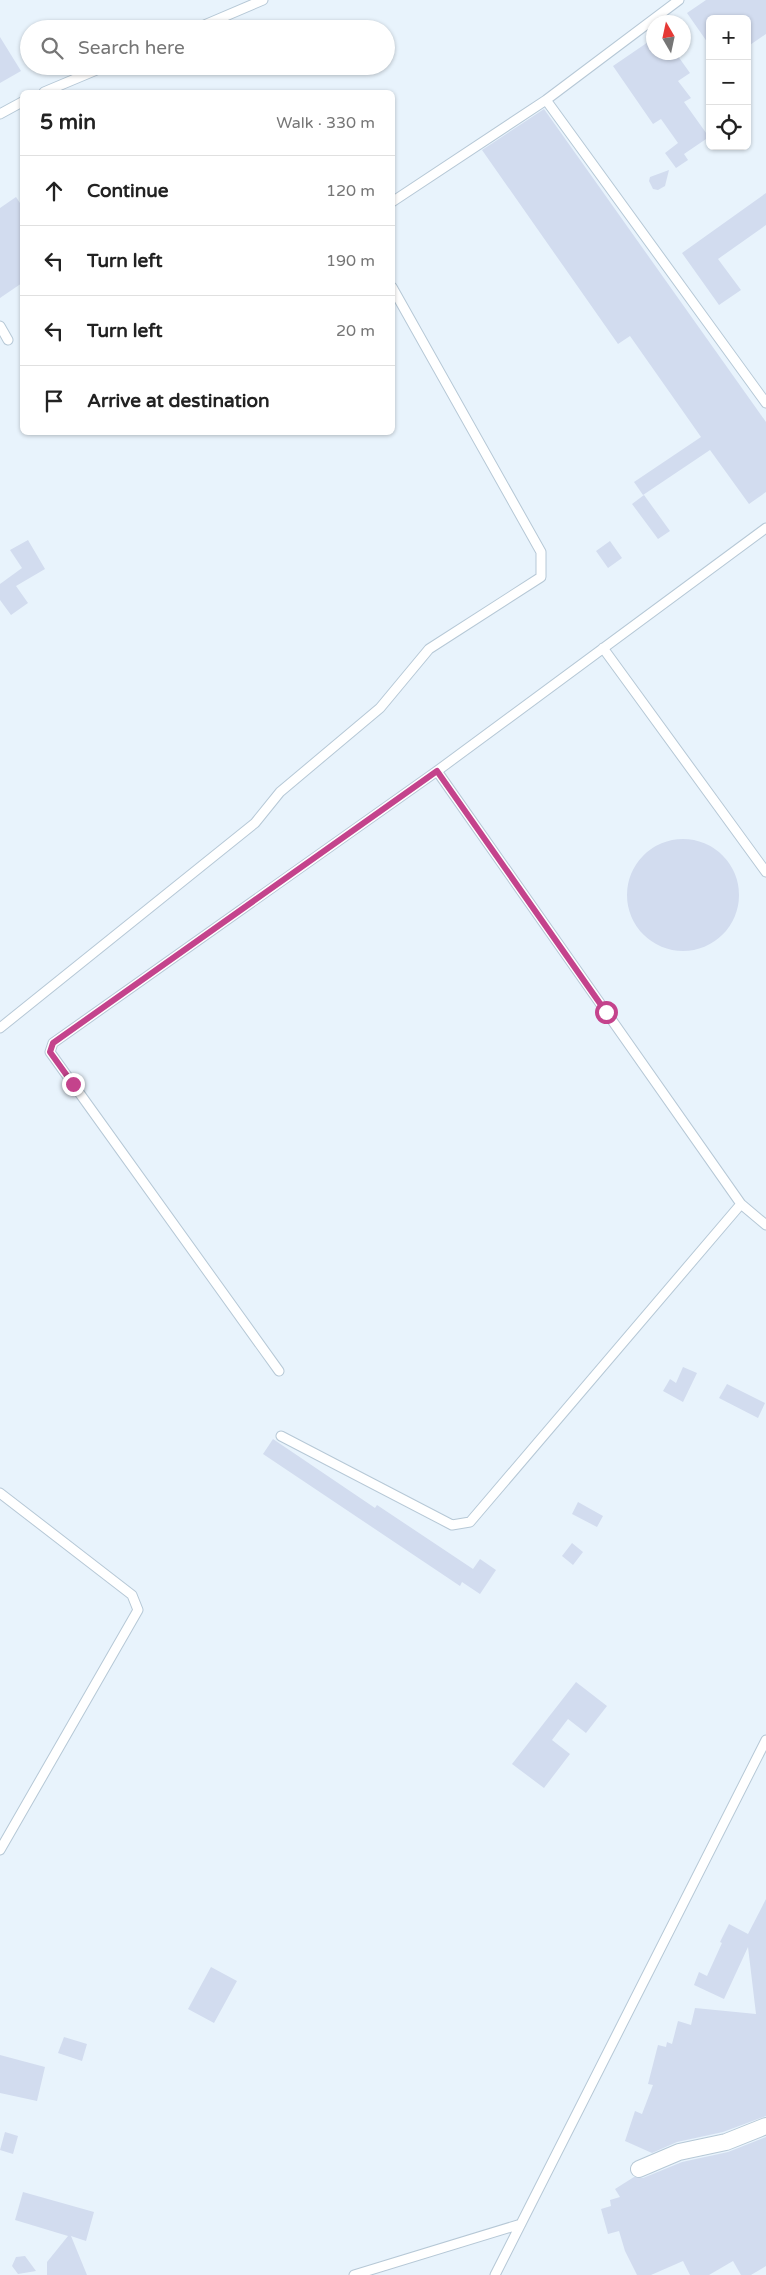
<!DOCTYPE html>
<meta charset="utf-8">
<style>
:root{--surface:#fff;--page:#f2f2f2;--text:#222;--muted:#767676;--line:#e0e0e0}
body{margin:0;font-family:"Varela Round",sans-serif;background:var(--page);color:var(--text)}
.controls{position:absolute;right:15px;top:15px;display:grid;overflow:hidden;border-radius:8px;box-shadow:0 1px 4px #0004}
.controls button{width:45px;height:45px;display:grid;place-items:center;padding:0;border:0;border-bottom:1px solid var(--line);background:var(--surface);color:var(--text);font:25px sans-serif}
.compass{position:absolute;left:646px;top:15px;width:45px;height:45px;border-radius:50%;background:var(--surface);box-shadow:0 1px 4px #0004;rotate:351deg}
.stop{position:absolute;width:15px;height:15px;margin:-11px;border:4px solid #c4438c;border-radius:50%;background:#fff}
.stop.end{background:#c4438c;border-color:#fff;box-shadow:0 1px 5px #0008}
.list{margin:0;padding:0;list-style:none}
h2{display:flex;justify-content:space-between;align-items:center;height:65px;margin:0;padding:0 20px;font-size:21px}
h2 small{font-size:16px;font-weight:400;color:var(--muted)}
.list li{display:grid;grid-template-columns:32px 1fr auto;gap:15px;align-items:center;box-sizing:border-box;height:70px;padding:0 20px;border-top:1px solid var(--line)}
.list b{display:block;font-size:19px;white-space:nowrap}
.list em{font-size:16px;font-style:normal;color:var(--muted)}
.icon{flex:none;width:28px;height:28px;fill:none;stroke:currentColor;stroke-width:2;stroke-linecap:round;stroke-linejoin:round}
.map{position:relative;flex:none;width:766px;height:2275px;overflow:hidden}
.search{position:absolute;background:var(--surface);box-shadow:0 1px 4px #0004;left:20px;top:20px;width:375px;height:55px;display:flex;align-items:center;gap:12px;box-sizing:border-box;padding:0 18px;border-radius:28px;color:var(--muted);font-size:19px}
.panel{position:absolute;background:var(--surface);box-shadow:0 1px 4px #0004;left:20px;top:90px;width:375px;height:345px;border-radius:8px}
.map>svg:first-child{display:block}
.building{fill:#d2dcef}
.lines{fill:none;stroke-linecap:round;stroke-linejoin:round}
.lane-casing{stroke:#b6c8d6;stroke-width:11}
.street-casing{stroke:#b6c8d6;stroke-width:18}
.lane{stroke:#fff;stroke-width:9}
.street{stroke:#fff;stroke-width:16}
.route{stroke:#c4438c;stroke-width:6}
</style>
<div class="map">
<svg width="766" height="2275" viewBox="0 0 766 2275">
<rect width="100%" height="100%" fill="#e8f3fc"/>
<path class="building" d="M706 0H766V34L747 47V19H710V46L687 13Z
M0 37 21 71 0 83Z
M654 38V52H675L690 73 678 81 691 98 684 102 709 137 684 154 688 160 676 168 665 153 678 143 661 119 653 124 613 66Z
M544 109 766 422V492L749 504 710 450 643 495 634 482 701 437 630 336 618 344 482 150Z
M669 170 665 186 658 190 653 189 649 181 650 177Z
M766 193V225L718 259 741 290 719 305 682 253Z
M16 197 22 206V283L0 298V208Z
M644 495 670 531 658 539 632 504Z
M28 540 45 569 16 586 28 603 11 615 0 600V584L22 568 10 550Z
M610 541 622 558 608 568 596 551Z
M627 895a56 56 0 1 1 112 0a56 56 0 1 1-112 0Z
M683 1367 697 1373 683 1402 663 1391 670 1379 676 1383Z
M727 1384 765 1403 758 1418 719 1398Z
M273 1439 375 1508 377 1505 473 1569 480 1559 496 1570 480 1594 462 1582 460 1586 263 1454Z
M578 1502 603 1516 597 1527 572 1514Z
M572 1543 583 1552 573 1565 562 1556Z
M576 1682 607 1706 586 1733 568 1719 552 1740 570 1754 544 1788 512 1764Z
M766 1899V2116L723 2132 677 2142 652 2153 625 2141 635 2111 642 2114 653 2085 648 2084 658 2045 666 2047 667 2042 672 2044 678 2021 691 2025 695 2008 756 2014 748 1947 724 1999 694 1985 699 1972 707 1976 722 1943 720 1942 729 1924 748 1934Z
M211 1967 237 1981 214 2023 188 2009Z
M64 2037 87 2044 82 2061 58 2053Z
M0 2055 45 2067 37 2101 0 2093Z
M5 2132 18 2136 13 2154 0 2150Z
M766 2137V2266L751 2275H741L733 2261 709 2275H690L683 2261 651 2275H637L625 2251 619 2231 608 2234 601 2209 611 2206 610 2200 620 2197 615 2189 634 2177 643 2178 682 2162 728 2152Z
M23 2192 94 2212 86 2241 71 2236 87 2275H47V2262L68 2236 15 2220Z
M25 2256 36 2271 18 2274 12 2266 16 2257Z"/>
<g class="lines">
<defs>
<path id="lane" d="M195 29 263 0
M44 92 106 66
M546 100 766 403
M0 114 22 102
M392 202 546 100 679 0
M0 326 8 340
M603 648 766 872
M437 771 741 1204 766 1225
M0 1028 255 823 280 792 380 708 429 649 541 577V552L392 287
M279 1371 50 1052 53 1043 437 771 766 528
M281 1436 452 1525 470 1522 741 1204
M0 1493 132 1595 138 1610 0 1850
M354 2275 521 2224
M495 2275 766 1740"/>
<path id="street" d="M639 2169 679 2152 726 2142 766 2126"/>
</defs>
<use href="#lane" class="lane-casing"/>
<use href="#street" class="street-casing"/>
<use href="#lane" class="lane"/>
<use href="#street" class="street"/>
</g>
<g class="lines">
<path class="route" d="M73 1084 50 1052 53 1043 437 771 606 1012"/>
</g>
</svg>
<div class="controls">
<button>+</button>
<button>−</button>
<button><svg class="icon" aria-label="locate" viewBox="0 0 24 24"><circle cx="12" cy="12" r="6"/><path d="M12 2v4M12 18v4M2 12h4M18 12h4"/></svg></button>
</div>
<svg class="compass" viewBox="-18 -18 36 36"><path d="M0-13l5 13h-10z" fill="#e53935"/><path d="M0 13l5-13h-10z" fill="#767676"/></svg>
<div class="stop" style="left:606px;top:1012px"></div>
<div class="stop end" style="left:73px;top:1084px"></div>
<div class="search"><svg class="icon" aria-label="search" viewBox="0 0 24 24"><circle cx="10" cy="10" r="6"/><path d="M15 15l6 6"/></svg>Search here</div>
<section class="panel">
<h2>5 min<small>Walk · 330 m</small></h2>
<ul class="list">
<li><svg class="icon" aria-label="ahead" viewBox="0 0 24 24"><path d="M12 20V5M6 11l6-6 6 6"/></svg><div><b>Continue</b></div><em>120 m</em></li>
<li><svg class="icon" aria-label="left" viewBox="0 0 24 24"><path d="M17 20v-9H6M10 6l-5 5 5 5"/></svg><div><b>Turn left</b></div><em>190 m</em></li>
<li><svg class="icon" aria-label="left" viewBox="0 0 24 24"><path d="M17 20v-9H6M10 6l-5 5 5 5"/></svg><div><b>Turn left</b></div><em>20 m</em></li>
<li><svg class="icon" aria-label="arrive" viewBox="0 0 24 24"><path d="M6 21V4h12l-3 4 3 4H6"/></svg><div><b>Arrive at destination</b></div></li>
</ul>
</section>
</div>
